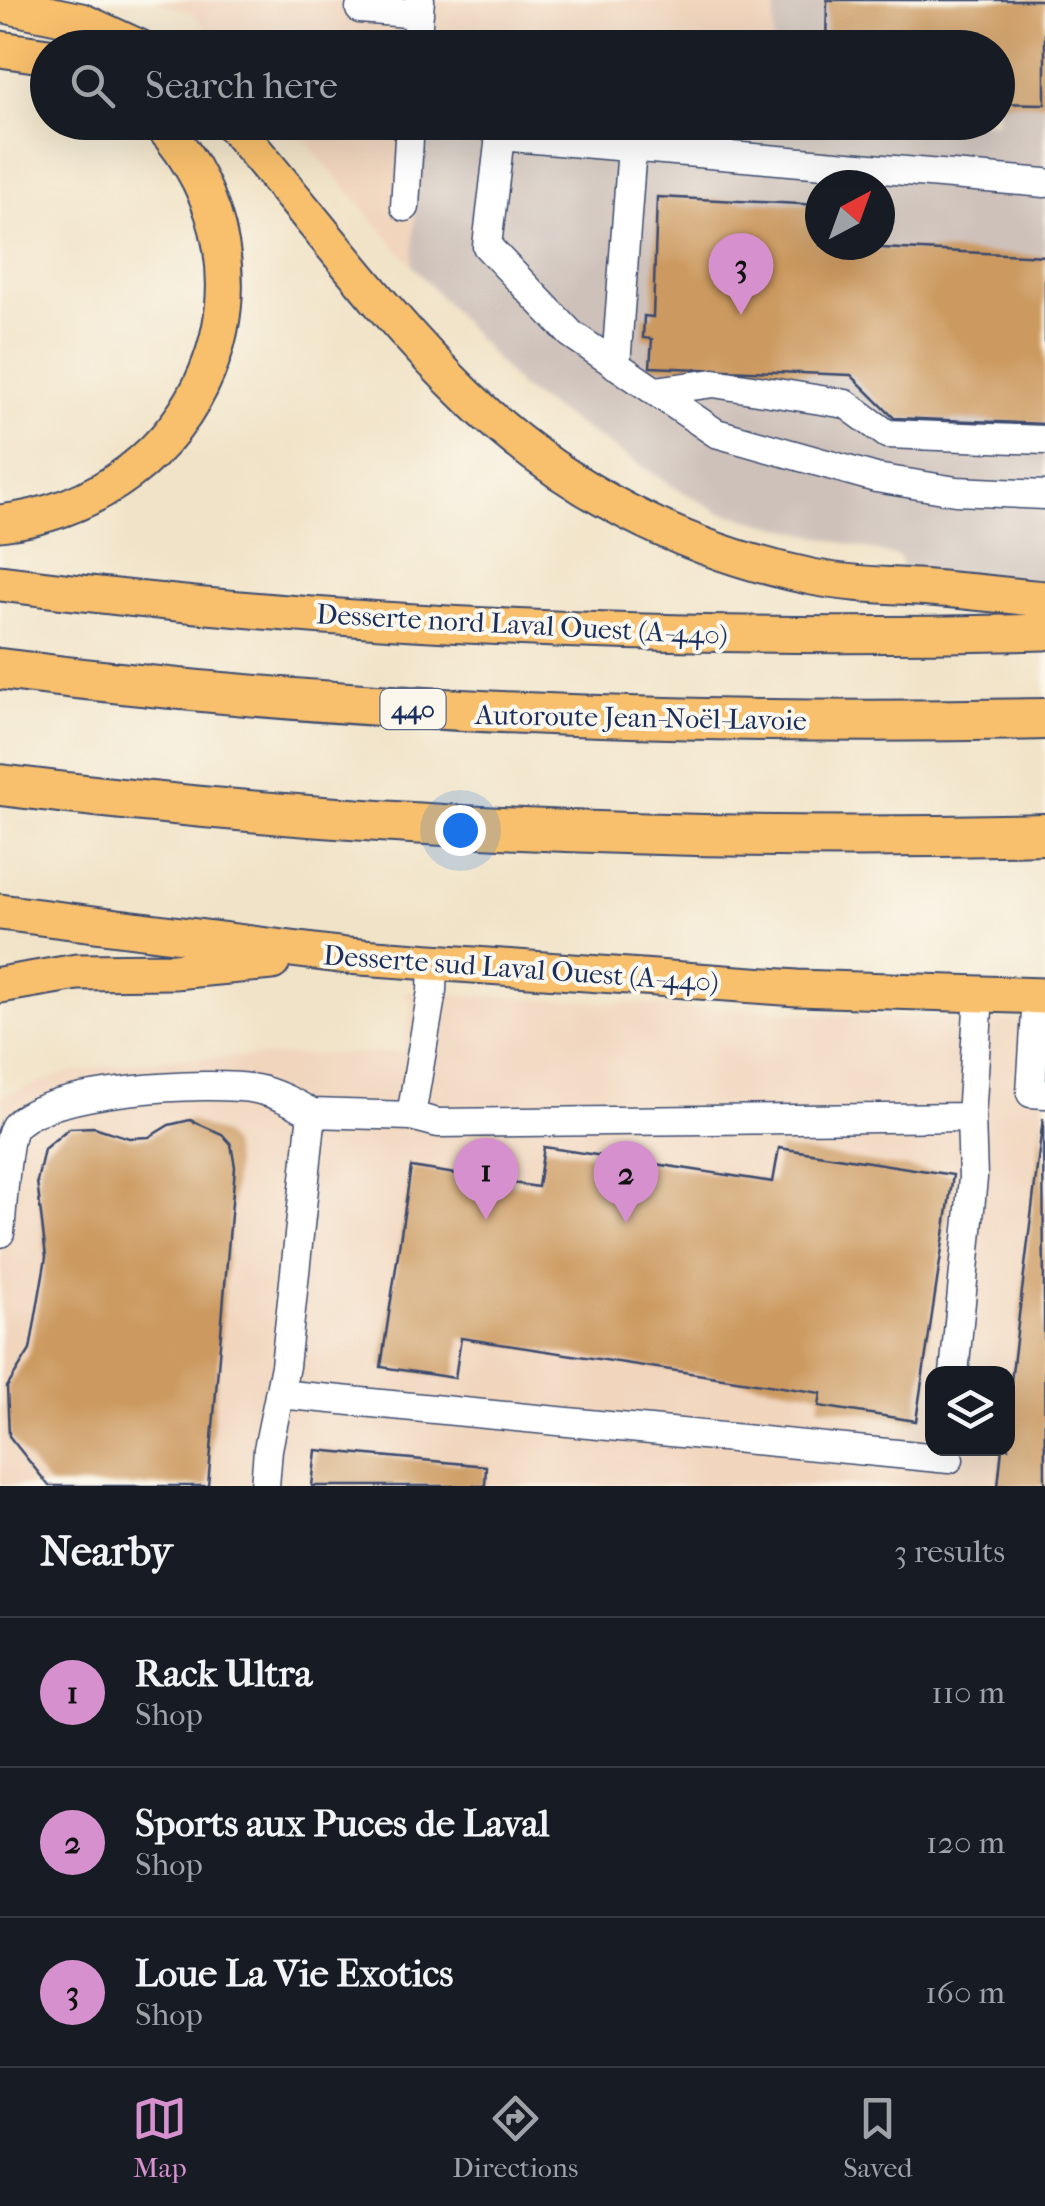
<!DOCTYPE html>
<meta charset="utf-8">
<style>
:root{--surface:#171b24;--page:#20242c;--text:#f1f3f6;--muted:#9ea1a6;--line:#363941;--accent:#d690ce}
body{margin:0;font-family:"IM FELL French Canon",serif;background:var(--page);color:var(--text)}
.controls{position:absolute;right:30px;bottom:30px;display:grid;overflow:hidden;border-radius:20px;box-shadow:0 10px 40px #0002}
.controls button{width:90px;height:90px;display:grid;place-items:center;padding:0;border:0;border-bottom:2px solid var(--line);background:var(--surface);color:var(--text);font:50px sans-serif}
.compass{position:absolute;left:805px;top:170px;width:90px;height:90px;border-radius:50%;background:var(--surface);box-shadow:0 10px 40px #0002;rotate:41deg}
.you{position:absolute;left:460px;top:830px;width:35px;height:35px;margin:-25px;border:8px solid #fff;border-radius:50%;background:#1a73e8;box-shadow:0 0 0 15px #1a73e833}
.badge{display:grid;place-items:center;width:65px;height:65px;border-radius:50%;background:var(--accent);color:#111;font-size:32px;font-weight:700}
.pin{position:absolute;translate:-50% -82px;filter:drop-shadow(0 2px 5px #0008)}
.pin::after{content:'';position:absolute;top:52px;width:35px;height:30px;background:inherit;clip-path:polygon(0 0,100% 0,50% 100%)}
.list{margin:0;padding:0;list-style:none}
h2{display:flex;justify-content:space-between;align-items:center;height:130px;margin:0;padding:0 40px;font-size:42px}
h2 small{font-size:32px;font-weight:400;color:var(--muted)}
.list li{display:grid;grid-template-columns:65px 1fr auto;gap:30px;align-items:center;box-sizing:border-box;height:150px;padding:0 40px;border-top:2px solid var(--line)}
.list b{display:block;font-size:38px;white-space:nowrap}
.list p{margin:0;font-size:32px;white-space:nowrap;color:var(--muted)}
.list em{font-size:32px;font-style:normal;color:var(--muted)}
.icon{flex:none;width:55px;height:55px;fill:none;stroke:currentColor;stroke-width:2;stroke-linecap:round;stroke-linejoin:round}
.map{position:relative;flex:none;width:1045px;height:1486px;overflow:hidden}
.search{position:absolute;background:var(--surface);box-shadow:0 10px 40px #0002;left:30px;right:30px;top:30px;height:110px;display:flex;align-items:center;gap:25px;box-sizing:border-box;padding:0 35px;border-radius:55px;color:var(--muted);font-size:38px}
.sheet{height:580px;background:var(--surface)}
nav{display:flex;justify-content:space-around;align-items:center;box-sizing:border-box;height:140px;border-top:2px solid var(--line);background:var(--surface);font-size:28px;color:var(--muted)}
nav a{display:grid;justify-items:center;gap:5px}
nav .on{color:var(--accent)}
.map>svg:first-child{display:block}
.built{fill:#f1d5bd;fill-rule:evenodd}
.industrial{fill:#cec1ba;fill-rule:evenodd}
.building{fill:#cc9a60}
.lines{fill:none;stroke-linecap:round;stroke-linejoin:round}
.minor-casing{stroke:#3b4a6e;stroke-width:31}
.major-casing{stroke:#3b4a6e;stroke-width:39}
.highway-casing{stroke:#3b4a6e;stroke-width:44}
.minor{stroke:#fff;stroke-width:28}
.major{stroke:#f8bf6c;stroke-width:35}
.highway{stroke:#f8bf6c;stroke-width:40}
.labels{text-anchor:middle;stroke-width:8;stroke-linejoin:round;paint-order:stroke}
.shield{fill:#fbf7ec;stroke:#5e6b89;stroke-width:2.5}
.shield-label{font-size:25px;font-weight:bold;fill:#1b2f5e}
.street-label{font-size:28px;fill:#1b2f5e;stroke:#fbf7ec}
</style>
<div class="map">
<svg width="1045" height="1486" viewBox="0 0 1045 1486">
<rect width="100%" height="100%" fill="#fbf7ec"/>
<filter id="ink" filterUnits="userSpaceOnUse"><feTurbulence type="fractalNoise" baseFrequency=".01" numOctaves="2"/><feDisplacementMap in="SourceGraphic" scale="20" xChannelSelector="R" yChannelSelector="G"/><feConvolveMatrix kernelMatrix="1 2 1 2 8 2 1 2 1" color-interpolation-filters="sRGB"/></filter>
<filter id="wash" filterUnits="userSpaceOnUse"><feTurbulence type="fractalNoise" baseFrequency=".0048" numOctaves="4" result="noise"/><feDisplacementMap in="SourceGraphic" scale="40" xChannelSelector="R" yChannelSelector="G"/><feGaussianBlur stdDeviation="2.25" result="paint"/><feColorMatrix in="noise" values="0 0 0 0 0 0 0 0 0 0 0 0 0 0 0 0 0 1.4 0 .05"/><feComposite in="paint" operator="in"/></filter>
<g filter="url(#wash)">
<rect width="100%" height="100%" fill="#f1e3c7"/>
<path class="built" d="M154 0H775L773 47 223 48 192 13Z
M289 123H420L412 265 307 143Z
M401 992 851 1015 1045 1021V1486H0V1097L60 1075 109 1065 169 1059 406 1052 412 1006 411 999ZM932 1374H1008V1448H932Z"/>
<path class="industrial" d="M775 0H1045V590L903 576 900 557 720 512 674 487 522 389 412 265 420 123 998 122V48L773 47ZM820 185H880V245H820Z"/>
<g id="blocks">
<path class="building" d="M827 0H1045V104L998 103V48H826Z
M657 197 820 205V245L1045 256V424L894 418 851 375 650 367 652 339 643 338 644 316 653 317Z
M1043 1118 1045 1486H998L1002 1448H1008V1406Z
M190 1120 222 1134 231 1144 235 1167 208 1486H49L9 1436 7 1387 30 1350 46 1257 37 1181 44 1149 69 1128 94 1127 129 1138 149 1137 169 1125Z
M544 1147 773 1182 779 1148 953 1175 916 1421 819 1406 821 1393 461 1338 455 1378 381 1367 411 1167 538 1187Z
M316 1450 486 1466 485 1486H312Z"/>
</g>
</g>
<g filter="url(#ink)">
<use href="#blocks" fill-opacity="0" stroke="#3b4a6e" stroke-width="2.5"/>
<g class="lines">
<defs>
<path id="minor" d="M360 9 419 14
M416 48 420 0
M484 122 500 136 1045 183
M500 136 487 246 571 334 716 433 876 478 956 491 1045 495
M405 207 410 122
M616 365 632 147
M655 391 714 383 846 404 887 434 1045 440
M433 962 432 991 411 1116 438 1123 971 1117 979 995
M1037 996 1031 1093 1045 1094
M0 1233C2 1214 6 1137 15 1126 45 1090 210 1080 256 1089 276 1093 294 1103 312 1113
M954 1374 973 1178 971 1117
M279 1394 949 1459
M265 1486 268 1449 285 1366 312 1113 411 1116"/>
<path id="major" d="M0 4 81 21 140 48
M0 49 48 56
M230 122C310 213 381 313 468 397 561 488 683 551 812 577 847 584 881 585 917 587 960 590 1002 595 1045 599
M0 523C201 500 298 276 159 122
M0 583C347 628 696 641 1045 632
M0 912 347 956 797 988 1045 996
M0 985 77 972 174 971 272 962"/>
<path id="highway" d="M0 669C347 713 695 726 1045 719
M0 785C346 828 696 843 1045 834"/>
</defs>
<use href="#minor" class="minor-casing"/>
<use href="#major" class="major-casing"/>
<use href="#highway" class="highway-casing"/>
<use href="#minor" class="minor"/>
<use href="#major" class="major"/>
<use href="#highway" class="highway"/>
</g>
</g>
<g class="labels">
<rect class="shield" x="380.5" y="689" width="65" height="40" rx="8"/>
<g class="shield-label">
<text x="413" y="718">440</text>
</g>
<g class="street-label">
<text transform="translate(522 624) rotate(3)" y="10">Desserte nord Laval Ouest (A-440)</text>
<text transform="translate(641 717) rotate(1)" y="10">Autoroute Jean-Noël-Lavoie</text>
<text transform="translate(521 968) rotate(4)" y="10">Desserte sud Laval Ouest (A-440)</text>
</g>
</g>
</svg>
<div class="controls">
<button><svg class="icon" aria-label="layers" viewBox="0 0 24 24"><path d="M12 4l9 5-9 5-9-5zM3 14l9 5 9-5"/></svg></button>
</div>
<svg class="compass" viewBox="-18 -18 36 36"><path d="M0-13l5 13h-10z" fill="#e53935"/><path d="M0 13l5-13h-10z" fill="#9ea1a6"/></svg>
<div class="you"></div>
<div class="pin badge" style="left:486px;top:1220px">1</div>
<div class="pin badge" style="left:626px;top:1223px">2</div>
<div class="pin badge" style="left:741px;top:315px">3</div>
<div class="search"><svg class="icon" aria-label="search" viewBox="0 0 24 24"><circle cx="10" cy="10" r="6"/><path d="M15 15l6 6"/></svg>Search here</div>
</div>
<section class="sheet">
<h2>Nearby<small>3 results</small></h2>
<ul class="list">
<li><span class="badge">1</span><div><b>Rack Ultra</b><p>Shop</p></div><em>110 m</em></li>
<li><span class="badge">2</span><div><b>Sports aux Puces de Laval</b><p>Shop</p></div><em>120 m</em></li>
<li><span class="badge">3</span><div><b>Loue La Vie Exotics</b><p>Shop</p></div><em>160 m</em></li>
</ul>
</section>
<nav>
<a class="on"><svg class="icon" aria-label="map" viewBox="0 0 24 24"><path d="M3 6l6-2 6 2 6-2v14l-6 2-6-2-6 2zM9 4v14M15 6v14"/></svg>Map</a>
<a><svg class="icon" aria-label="directions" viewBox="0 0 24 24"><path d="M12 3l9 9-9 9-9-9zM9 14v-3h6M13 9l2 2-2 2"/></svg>Directions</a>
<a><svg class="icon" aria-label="saved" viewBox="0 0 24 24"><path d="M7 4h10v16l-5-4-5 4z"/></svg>Saved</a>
</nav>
